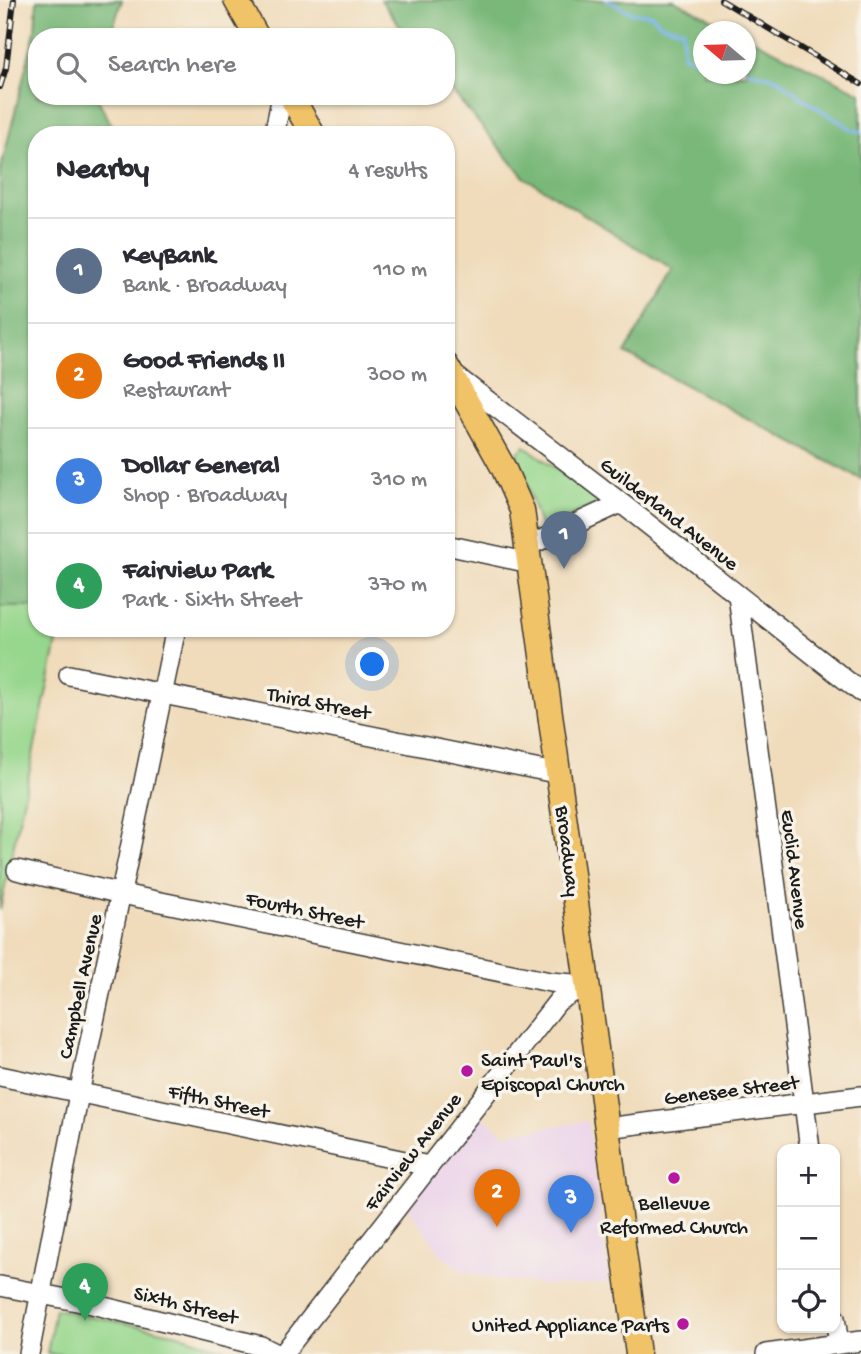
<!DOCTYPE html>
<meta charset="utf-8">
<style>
:root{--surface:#fff;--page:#f7f7f7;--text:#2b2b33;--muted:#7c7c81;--line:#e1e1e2;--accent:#b5179e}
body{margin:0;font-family:"Gochi Hand",sans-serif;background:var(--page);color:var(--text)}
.controls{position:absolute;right:21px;bottom:21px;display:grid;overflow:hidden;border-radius:14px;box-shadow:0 2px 5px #0004}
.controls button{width:63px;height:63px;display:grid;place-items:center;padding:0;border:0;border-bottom:2px solid var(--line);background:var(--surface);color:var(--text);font:35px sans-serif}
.compass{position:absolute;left:693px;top:21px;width:63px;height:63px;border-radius:50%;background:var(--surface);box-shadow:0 2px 5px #0004;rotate:289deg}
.you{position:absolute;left:373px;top:665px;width:24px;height:24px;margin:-18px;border:5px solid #fff;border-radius:50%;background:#1a73e8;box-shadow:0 0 0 10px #1a73e833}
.badge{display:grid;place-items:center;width:46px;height:46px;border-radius:50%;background:var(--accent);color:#fff;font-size:23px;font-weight:700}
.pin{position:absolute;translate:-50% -58px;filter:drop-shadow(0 2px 4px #0008)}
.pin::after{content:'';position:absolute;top:37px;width:24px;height:21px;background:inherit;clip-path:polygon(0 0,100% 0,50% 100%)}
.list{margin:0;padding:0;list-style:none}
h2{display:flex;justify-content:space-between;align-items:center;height:91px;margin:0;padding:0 28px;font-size:30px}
h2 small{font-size:23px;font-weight:400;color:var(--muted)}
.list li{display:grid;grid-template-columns:46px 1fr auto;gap:21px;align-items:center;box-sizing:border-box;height:105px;padding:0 28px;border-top:2px solid var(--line)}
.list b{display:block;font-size:26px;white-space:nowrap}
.list p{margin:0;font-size:23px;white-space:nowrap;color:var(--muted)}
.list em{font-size:23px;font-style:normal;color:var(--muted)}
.icon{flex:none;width:38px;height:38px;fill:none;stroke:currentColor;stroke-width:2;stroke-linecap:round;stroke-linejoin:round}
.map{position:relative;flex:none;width:861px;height:1354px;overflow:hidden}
.search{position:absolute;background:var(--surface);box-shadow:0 2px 5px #0004;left:28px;top:28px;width:427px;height:77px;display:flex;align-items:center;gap:18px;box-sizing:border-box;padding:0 24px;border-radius:28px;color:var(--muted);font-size:26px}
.panel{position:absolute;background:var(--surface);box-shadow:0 2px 5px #0004;left:28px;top:126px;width:427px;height:511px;border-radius:28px}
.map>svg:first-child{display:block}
.built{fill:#ebd1eb}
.green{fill:#97d78d;stroke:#5a7a54;stroke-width:2}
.forest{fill:#79b878;stroke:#4a6a4a;stroke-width:2}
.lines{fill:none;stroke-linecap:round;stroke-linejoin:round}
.stream{stroke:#7ab4eb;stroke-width:3.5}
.minor-casing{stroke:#3c3934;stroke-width:22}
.major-casing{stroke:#3c3934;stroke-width:27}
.minor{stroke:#fff;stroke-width:19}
.major{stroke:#f1c369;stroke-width:24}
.rail-casing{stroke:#1c1c1c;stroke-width:6}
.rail{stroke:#f7f3e8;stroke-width:3.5;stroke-dasharray:10;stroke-linecap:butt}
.poi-dot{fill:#b5179e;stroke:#f7f3e8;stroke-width:2.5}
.labels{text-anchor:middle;stroke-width:7;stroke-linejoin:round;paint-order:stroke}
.street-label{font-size:21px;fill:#1c1c1c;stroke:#f7f3e8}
.poi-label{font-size:21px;fill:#1c1c1c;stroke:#f7f3e8;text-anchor:start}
</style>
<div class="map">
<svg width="861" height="1354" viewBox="0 0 861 1354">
<rect width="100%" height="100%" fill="#f7f3e8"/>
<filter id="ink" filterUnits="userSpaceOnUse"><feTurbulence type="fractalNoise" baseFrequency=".0143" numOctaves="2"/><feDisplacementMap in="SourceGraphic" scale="14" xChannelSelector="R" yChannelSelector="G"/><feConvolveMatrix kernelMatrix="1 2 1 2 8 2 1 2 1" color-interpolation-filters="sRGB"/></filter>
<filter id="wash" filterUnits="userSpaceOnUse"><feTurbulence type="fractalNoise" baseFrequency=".00686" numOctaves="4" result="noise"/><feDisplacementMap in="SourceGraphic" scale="28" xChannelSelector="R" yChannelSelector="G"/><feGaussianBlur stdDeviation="1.57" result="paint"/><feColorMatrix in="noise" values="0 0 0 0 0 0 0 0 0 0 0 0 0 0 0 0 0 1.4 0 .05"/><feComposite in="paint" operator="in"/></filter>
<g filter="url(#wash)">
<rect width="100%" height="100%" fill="#f0dcbb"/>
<path class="built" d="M480 1115 504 1134 588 1121 609 1282 584 1285H551L501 1280 463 1271 442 1256 408 1208Z"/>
<path class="green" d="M37 262V628H60L0 910V380Z
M525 446 601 502 541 529 517 453Z
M55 1309 178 1334 237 1354H47Z"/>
<path class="forest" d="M37 0H122L110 37H37V96H96L117 135H37V607H0V172L35 31Z
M381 0H674L736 31 704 32V74H746V36L861 93V479L625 353 673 270 524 177 446 84V37H408Z"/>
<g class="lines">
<path class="stream" d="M607 0 630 12 652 15 661 24 683 30V55L704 62
M746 70 778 79 802 98 853 130 861 132"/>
</g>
</g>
<g filter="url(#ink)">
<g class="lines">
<defs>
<path id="minor" d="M274 135 282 96
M453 374 621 503 861 692
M446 545 530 563
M528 546 621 503
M738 595 810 1149
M69 675 560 774
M17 870 122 894 550 982 585 985
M0 1076 429 1166
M606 1128 861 1096
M0 1286 92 1304 261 1346 277 1354
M835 1318 839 1344
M29 1354 79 1094 176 628
M283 1354 558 1001 585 985
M766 1354 861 1341"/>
<path id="major" d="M236 0 257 37
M291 96 313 135
M446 365 503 467 522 510 638 1354"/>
</defs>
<use href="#minor" class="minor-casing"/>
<use href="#major" class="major-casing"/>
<use href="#minor" class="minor"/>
<use href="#major" class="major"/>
<defs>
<path id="rail" d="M721 0 861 84
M0 87 6 68 14 0"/>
</defs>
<use href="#rail" class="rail-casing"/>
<use href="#rail" class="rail"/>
</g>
</g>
<g class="poi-dot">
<circle cx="467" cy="1071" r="7"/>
<circle cx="674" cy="1178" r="7"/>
<circle cx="683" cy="1324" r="7"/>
</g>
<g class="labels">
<g class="street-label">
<text transform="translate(670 513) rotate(38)" y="7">Guilderland Avenue</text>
<text transform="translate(319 702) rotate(11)" y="7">Third Street</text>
<text transform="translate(569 851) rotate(83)" y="7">Broadway</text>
<text transform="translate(796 869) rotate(83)" y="7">Euclid Avenue</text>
<text transform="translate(305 909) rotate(12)" y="7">Fourth Street</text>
<text transform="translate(79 986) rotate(-78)" y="7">Campbell Avenue</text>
<text transform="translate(731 1089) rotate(-7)" y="7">Genesee Street</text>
<text transform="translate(219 1100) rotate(12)" y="7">Fifth Street</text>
<text transform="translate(412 1151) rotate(-52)" y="7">Fairview Avenue</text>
<text transform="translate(186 1304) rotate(14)" y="7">Sixth Street</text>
</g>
<g class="poi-label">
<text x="481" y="1066">Saint Paul's<tspan x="481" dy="24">Episcopal Church</tspan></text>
<text x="674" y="1209" text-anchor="middle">Bellevue<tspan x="674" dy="24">Reformed Church</tspan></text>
<text x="669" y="1331" text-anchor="end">United Appliance Parts</text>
</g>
</g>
</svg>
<div class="controls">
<button>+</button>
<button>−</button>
<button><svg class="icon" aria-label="locate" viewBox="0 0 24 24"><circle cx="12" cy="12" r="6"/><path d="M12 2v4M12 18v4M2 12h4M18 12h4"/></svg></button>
</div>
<svg class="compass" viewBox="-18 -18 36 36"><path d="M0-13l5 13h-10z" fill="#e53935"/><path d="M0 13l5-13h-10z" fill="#7c7c81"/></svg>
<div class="you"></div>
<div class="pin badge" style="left:564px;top:569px;background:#5c6f8a">1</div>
<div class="pin badge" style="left:497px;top:1227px;background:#e8710a">2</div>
<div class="pin badge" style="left:571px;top:1233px;background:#3f7fe0">3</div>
<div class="pin badge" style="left:85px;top:1321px;background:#2e9e5b">4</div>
<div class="search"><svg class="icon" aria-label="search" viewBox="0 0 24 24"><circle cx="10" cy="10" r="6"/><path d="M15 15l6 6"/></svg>Search here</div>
<section class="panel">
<h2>Nearby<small>4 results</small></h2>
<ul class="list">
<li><span class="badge" style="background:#5c6f8a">1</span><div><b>KeyBank</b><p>Bank · Broadway</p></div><em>110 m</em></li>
<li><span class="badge" style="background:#e8710a">2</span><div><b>Good Friends II</b><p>Restaurant</p></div><em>300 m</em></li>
<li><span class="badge" style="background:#3f7fe0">3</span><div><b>Dollar General</b><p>Shop · Broadway</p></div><em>310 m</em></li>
<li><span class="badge" style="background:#2e9e5b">4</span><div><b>Fairview Park</b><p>Park · Sixth Street</p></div><em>370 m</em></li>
</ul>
</section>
</div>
